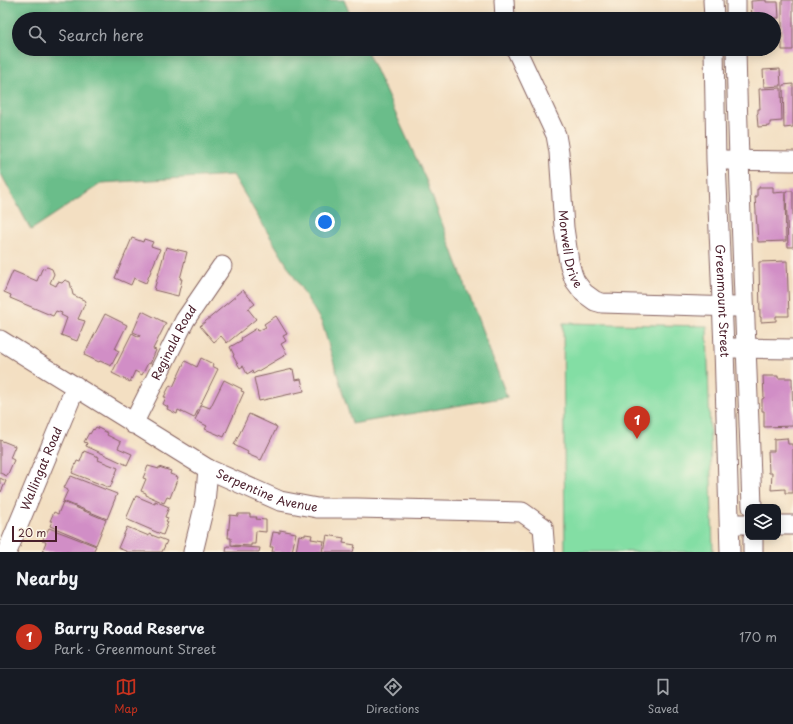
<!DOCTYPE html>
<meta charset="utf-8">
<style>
:root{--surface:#171b24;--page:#242831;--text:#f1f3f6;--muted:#9ea1a6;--line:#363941;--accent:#c8321e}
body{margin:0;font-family:"Playpen Sans",sans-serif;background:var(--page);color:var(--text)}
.controls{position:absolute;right:12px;bottom:12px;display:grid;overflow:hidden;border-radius:8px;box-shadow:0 2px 10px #0003}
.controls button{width:36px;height:36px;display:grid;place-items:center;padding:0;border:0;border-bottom:1px solid var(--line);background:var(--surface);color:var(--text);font:20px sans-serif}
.scale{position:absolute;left:12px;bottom:10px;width:45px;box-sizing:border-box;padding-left:4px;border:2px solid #4a1f2b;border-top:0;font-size:11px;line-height:14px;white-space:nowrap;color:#4a1f2b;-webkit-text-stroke:3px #fcf5e5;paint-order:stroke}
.you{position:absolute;left:325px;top:222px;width:14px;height:14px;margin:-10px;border:3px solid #fff;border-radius:50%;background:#1a73e8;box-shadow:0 0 0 6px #1a73e833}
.badge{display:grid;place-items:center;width:26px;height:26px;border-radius:50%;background:var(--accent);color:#fff;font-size:13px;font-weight:700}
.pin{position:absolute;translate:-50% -33px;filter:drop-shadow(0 1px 2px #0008)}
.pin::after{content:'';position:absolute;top:21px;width:14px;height:12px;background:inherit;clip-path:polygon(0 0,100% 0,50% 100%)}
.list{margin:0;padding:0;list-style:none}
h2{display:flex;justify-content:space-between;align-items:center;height:52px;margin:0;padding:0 16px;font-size:17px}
h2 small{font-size:13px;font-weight:400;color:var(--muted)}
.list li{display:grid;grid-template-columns:26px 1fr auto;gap:12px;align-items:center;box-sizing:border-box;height:64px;padding:0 16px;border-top:1px solid var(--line)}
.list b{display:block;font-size:15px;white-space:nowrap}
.list p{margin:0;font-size:13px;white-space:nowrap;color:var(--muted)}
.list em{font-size:13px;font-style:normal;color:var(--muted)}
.icon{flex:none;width:22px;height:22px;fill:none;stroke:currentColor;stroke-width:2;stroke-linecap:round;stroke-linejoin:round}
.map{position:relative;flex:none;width:793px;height:552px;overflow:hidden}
.search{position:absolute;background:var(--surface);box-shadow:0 2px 10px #0003;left:12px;right:12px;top:12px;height:44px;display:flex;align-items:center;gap:10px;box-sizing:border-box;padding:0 14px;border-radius:22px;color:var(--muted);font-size:15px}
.sheet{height:116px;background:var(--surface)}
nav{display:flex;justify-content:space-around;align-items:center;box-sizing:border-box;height:56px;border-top:1px solid var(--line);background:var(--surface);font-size:11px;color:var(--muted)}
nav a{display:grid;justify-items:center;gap:2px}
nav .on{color:var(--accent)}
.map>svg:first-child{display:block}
.green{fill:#83dea4;stroke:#667e68}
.forest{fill:#6abd8a;stroke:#5a6e5a}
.building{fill:#d18ec6}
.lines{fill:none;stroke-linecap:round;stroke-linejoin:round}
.minor-casing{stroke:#856260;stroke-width:21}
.minor{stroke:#fff;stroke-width:19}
.labels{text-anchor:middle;stroke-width:3.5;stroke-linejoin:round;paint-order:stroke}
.street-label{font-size:12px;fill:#4a1f2b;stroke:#fcf5e5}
</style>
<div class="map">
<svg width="793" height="552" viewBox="0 0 793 552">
<rect width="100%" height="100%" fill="#fcf5e5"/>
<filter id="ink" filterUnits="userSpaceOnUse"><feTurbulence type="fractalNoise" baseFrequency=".025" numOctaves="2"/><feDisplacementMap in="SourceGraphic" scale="8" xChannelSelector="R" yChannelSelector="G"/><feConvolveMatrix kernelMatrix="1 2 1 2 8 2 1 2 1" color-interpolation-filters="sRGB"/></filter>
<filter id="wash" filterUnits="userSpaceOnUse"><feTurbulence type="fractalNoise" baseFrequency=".012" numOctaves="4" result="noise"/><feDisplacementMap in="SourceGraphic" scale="16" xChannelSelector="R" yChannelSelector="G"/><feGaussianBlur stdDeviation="0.9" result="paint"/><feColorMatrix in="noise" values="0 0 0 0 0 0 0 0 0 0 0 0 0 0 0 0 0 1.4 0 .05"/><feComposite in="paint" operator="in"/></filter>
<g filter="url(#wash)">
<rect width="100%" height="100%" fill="#f3dfc2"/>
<path class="green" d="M563 323 707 326 713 552H565Z"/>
<path class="forest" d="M0 0H344L352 19H19V49H366L426 180 507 397 352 424 322 323 233 175 102 183 31 230 0 172Z"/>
<g id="blocks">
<path class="building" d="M766 0V2H778L779 18H775V19H752L751 1Z
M782 0H793V50H782Z
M780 69 781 86 764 87 763 70Z
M793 84V127L784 128 783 85Z
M781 88 782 121 770 122V126L758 127 757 114 758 113V109H760L759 89Z
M759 187H773V193L785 192 786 241 758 242 755 197H757V189H759Z
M786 191H793V247H788Z
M132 238 143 242 144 239 153 242 151 246 160 249 146 283 134 278 131 285 115 278Z
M166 247 187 252 180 279H182L178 296 154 290Z
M787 261 789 316H776V321L761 322V317H760L759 262Z
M47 267 52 269 54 274 50 283 56 286 58 282 62 283 65 280 70 282 73 295 86 301 78 319 85 321 77 341 61 335 67 318 61 315 62 313 56 311 53 316 10 298 11 295 4 292 13 271 37 281 42 269Z
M243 290 255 304 248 309 256 319 227 343 221 336 214 342 200 326Z
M142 311 166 323 153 349 156 350 150 364 148 363 142 375 135 371 130 382 112 373 132 333 139 337 140 335 133 332Z
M105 314 127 325 115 349 119 351 111 366 100 361 99 362 84 355Z
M276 316 287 334 283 336 286 341 281 344 287 354 253 374 252 371 247 374 243 366 240 368 233 356 234 355 230 347 242 340 241 338 257 328 258 331 266 327 264 324Z
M201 358 213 364 212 366 218 369 194 418 178 410 177 414 167 409 168 407 163 404 166 397H164L170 385 173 387 185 361 197 367Z
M293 369 295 380 301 379 304 391 259 401 254 378Z
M763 376H778V378H792L793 426 764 427V411H762V399L764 398Z
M224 380 242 389 241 391 244 392 224 437 205 429 207 426 195 420 202 405 210 408Z
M249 414 277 427 261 460 247 454 248 452 234 445Z
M96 427 108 433 107 435 121 442 118 448 132 454 127 465 86 446 87 443 84 442 89 433 90 434 93 429 94 430Z
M787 438 788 444H792L793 450V493H785V489L771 490 772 473H769L768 451H774V439Z
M0 440 15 446 10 458 14 460 7 476 0 473Z
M84 451 99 457 98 460 118 468 110 488 72 473 77 461 80 462Z
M148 466 159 469V467L171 471 170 474 178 477 170 498 167 497 164 503 146 495V493L141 491 146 479 143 478Z
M71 476 117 494 107 519 63 501 68 490 64 488 69 478H70Z
M0 478 6 481 1 492 0 491Z
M136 496 155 504V501L169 507 165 517 168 518 166 521 168 522 163 535 126 519Z
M63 502 106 520 96 545 50 526 52 521H50L54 512 58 514Z
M238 514H250V517H257L256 519 266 520V532L256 531 255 544H251V546L231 545V538H228L230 515 238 516Z
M127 527 149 536V534L167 541 162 552H128L118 548Z
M49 528 96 546 93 552H42L46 542 42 541Z
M280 530 296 533 292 552H272L273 547H270L273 532 280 533Z
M305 534 312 535 311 539 324 541 322 552H296L299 535 305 536Z
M327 535 344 538 343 543 355 545 353 552H324Z
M227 546 260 548 259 552H226Z"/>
</g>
</g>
<g filter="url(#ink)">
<use href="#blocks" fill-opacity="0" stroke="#856260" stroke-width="1"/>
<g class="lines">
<defs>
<g id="minor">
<path d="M504 0 505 19"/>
<path d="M713 0 714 19"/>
<path d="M736 0V19"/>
<path id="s1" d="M516 49 556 135 559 152 564 228 569 262 572 273 575 281 584 293 595 301 602 303 736 307"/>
<path id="s2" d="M714 49 716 160 724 348 730 552"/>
<path d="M736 49C739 202 747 354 752 507"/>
<path d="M725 160 793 161"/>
<path id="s3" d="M0 340 208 469 280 501 317 508H357L522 512 543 527 545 552"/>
<path d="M734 348 793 349"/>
<path id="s4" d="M133 424 185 320 222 266"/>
<path d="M730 524H748"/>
<path d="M778 525H793"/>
<path d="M753 537V552"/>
<path id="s5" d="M7 552 76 386"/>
<path d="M193 552 205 503 208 469"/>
</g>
</defs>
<use href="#minor" class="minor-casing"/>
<use href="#minor" class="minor"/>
</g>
</g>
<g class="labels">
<g class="street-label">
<text dy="4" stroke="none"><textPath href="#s1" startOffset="210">Morwell Drive</textPath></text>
<text dy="4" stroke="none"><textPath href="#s2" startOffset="252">Greenmount Street</textPath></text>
<text dy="4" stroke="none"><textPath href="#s4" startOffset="91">Reginald Road</textPath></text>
<text dy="4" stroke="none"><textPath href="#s5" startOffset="90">Wallingat Road</textPath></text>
<text dy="4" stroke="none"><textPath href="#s3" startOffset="308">Serpentine Avenue</textPath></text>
</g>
</g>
</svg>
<div class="controls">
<button><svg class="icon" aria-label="layers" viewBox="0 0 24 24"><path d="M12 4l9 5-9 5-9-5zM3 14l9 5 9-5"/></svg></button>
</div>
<div class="scale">20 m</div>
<div class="you"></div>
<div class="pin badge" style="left:637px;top:439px">1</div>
<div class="search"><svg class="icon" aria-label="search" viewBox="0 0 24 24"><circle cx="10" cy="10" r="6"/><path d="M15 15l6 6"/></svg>Search here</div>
</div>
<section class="sheet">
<h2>Nearby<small></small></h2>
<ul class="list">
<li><span class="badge">1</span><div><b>Barry Road Reserve</b><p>Park · Greenmount Street</p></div><em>170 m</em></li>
</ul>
</section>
<nav>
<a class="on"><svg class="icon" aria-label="map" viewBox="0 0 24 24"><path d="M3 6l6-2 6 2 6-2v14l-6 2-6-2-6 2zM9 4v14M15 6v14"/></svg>Map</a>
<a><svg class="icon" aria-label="directions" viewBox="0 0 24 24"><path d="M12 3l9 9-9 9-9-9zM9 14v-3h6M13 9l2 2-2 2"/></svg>Directions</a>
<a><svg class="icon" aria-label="saved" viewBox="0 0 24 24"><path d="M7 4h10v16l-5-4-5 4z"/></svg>Saved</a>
</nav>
